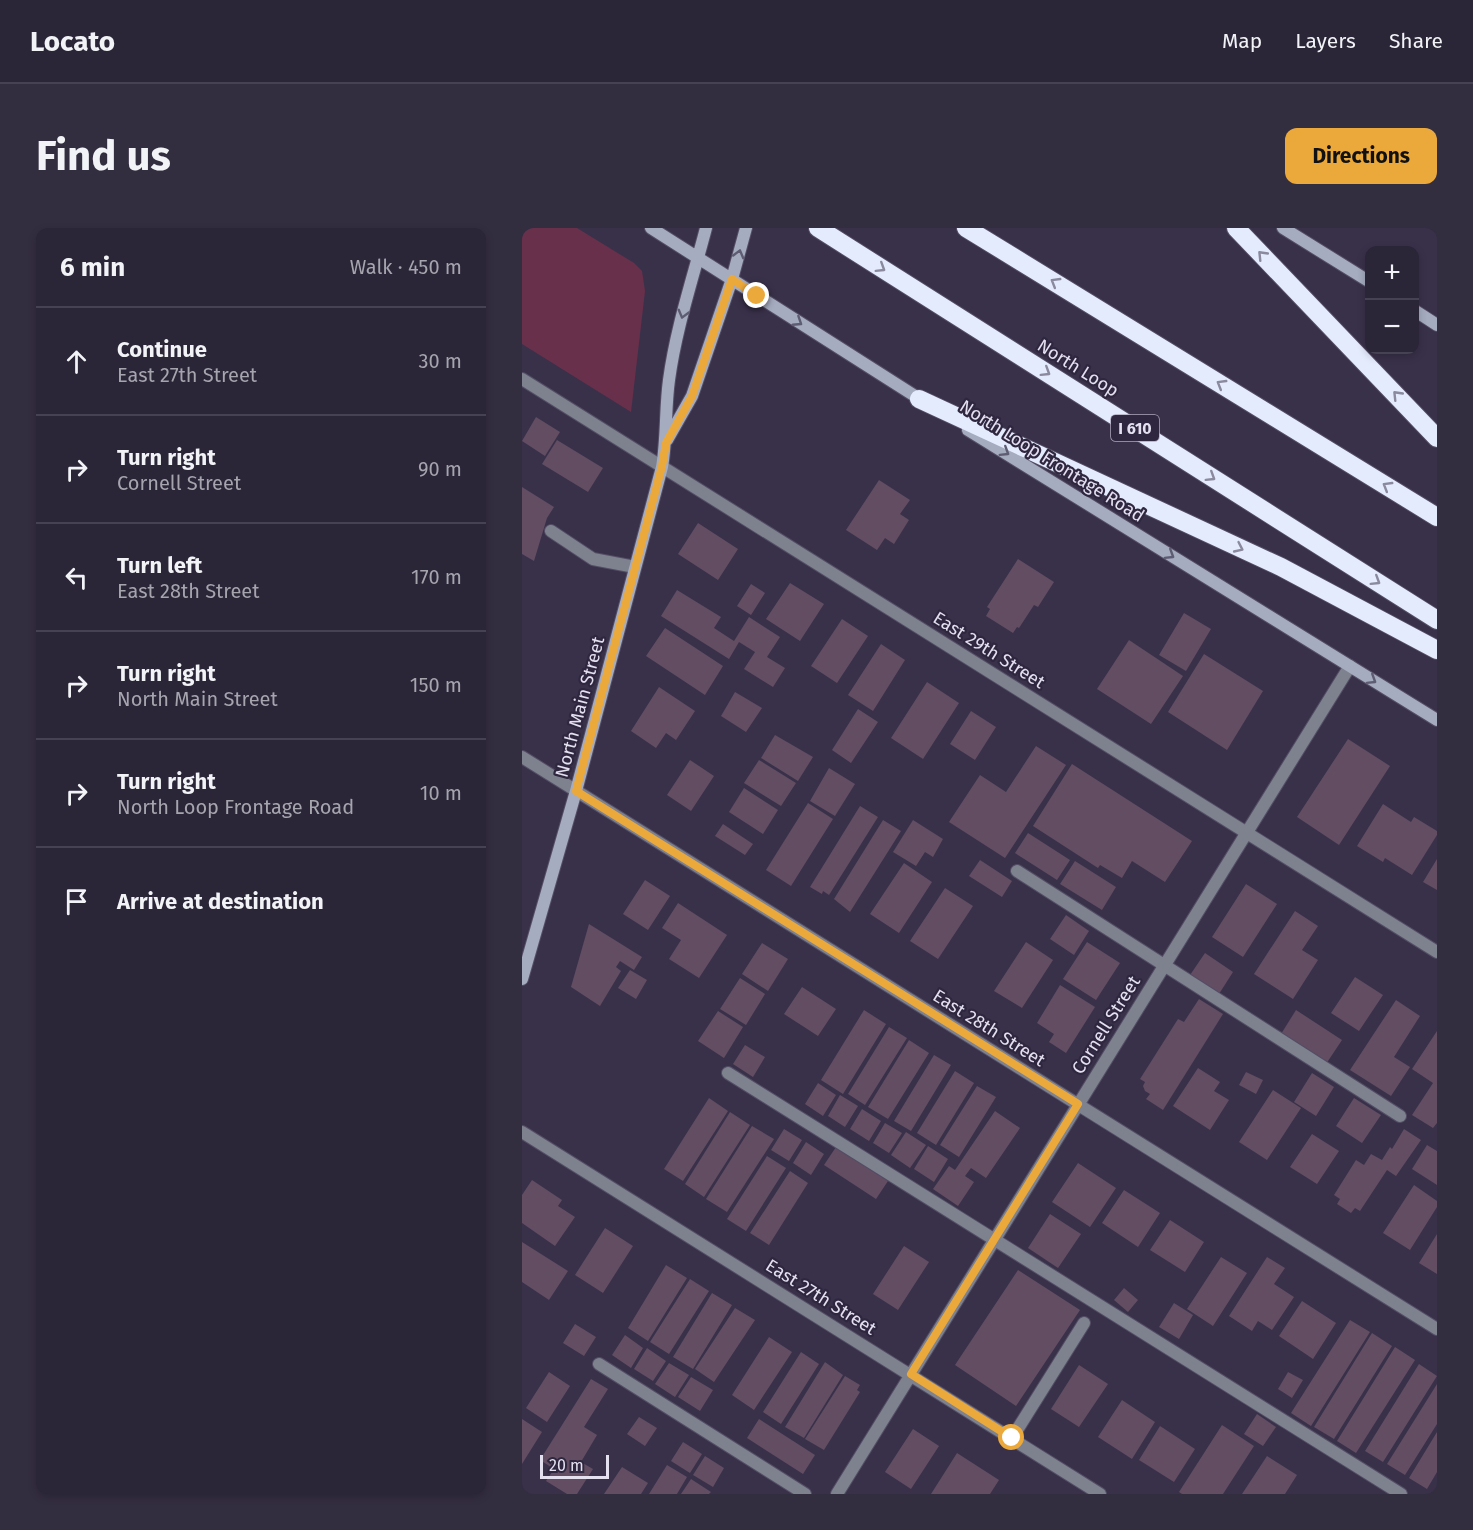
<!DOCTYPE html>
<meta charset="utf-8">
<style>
:root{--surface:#2b2538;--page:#332d40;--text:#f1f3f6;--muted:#a6a5ae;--line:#474253;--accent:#eca93b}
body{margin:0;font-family:"Fira Sans",sans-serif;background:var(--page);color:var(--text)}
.controls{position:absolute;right:18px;top:18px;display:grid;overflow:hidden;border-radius:12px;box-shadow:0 3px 9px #0003}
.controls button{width:54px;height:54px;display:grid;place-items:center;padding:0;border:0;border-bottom:2px solid var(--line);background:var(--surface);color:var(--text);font:30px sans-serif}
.scale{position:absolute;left:18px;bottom:15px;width:69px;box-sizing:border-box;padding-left:6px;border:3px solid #e4e0f0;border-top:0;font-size:16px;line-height:21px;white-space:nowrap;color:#e4e0f0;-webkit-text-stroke:4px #2f273f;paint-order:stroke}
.stop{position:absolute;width:18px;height:18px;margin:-14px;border:4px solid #eca93b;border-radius:50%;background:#fff}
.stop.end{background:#eca93b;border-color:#fff;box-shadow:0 2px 6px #0008}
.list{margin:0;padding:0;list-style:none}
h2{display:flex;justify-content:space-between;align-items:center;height:78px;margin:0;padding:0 24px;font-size:26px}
h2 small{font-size:20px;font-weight:400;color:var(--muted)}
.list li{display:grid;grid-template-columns:39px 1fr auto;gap:18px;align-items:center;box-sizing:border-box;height:108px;padding:0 24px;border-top:2px solid var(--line)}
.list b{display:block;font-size:22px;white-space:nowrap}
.list p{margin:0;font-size:20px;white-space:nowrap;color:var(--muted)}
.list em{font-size:20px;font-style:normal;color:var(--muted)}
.icon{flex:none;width:33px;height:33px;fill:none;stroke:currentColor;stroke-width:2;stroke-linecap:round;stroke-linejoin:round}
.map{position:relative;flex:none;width:915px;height:1266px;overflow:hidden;border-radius:12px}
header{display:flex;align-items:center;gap:36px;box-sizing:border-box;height:84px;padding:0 30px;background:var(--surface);border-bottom:2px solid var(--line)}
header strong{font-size:28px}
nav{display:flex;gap:33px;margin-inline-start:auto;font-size:21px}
.intro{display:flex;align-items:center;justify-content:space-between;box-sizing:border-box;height:144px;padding:0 36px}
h1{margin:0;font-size:42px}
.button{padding:15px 27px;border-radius:12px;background:var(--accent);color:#111;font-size:21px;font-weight:700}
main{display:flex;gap:36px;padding:0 36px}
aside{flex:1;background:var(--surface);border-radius:12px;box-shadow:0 3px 9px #0003}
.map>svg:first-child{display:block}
.green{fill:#68304a}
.building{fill:#624d62}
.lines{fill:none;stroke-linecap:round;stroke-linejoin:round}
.service-casing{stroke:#544d65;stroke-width:14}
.minor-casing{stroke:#544d65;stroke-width:14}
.secondary-casing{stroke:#544d65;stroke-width:14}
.motorway-casing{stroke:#544d65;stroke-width:20}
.service{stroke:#7d828e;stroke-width:12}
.minor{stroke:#7d828e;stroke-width:12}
.secondary{stroke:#a5acc0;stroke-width:12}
.motorway{stroke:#e4ebfd;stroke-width:18}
.oneway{stroke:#5e5c73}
.oneway2{stroke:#8a899e}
.route{stroke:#eca93b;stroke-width:8}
.labels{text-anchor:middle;stroke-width:4.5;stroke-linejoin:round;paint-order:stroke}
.shield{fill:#2f273f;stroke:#aea8bb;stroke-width:1.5}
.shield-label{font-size:16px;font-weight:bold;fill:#e4e0f0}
.street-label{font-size:18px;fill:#e4e0f0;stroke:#2f273f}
</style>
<header>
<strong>Locato</strong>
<nav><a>Map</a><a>Layers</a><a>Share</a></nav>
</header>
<div class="intro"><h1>Find us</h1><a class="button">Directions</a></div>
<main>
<aside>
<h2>6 min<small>Walk · 450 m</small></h2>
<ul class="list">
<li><svg class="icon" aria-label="ahead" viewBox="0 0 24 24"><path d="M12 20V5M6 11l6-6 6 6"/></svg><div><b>Continue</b><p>East 27th Street</p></div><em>30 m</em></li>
<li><svg class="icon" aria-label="right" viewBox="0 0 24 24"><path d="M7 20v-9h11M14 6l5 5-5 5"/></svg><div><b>Turn right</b><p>Cornell Street</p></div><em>90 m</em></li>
<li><svg class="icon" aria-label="left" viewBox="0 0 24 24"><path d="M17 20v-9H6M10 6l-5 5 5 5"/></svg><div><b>Turn left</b><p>East 28th Street</p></div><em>170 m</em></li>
<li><svg class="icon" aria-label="right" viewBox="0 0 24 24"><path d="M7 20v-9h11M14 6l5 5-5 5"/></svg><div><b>Turn right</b><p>North Main Street</p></div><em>150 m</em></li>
<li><svg class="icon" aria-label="right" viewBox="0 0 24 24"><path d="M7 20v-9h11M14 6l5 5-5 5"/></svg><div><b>Turn right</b><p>North Loop Frontage Road</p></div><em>10 m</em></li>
<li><svg class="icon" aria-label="arrive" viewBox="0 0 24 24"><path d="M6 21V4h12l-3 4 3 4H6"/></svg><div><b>Arrive at destination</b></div></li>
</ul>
</aside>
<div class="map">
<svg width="915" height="1266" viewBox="0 0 915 1266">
<rect width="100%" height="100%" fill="#39314a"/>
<path class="green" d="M0 0H55L112 35 120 43 123 63 109 184 0 116Z"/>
<path class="building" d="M14 189 38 204 23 228 0 213Z
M35 212 81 240 66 264 20 236Z
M357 252 388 272 378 286 387 292 372 316 363 310 355 322 324 302Z
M0 259 32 279 25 290 12 333 0 326Z
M176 295 216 321 196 352 156 326Z
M496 331 532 354 516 379 512 377 497 400 495 399 491 405 464 388 468 381 465 379Z
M268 355 302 376 278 413 244 391Z
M229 356 243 365 229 387 215 378Z
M155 362 199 389 192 400 212 413 227 389 258 409 245 429 263 440 251 459 222 441 233 424 217 414 207 431 139 388Z
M662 385 689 401 664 443 637 427Z
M320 391 346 408 315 455 289 438Z
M143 400 201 438 183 467 124 428Z
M607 412 661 448 629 496 575 461Z
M359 416 383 432 351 483 326 467Z
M682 426 741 463 705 522 646 484Z
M405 454 437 475 401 531 369 510Z
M137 459 173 483 154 512 144 505 134 520 109 503Z
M213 464 240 480 224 504 199 488Z
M336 481 356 494 329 535 310 522Z
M449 483 474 499 453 532 428 516Z
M253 507 291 529 276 553 239 530Z
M826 511 868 538 817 617 775 589Z
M514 518 544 537 483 630 427 594 458 547 484 564Z
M168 532 192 548 169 583 145 567Z
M237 532 274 555 259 578 222 555Z
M550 536 670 613 643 654 610 633 600 650 578 637 576 640 511 598Z
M307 540 333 556 313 588 288 573Z
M222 560 256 582 241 606 207 584Z
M286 575 311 591 269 658 244 642Z
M861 576 889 594 892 589 915 603V607L890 647 863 630 861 634 835 618Z
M338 578 356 589 307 667 301 663 300 666 288 659Z
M361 592 379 603 328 684 312 671Z
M391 592 421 611 411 629 403 624 394 638 371 624Z
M201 596 231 616 223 627 193 608Z
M506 605 548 632 535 652 493 625Z
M915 631V662L901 654Z
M458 632 490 653 480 669 447 648Z
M553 633 594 659 580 682 538 656Z
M382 635 410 654 377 705 348 686Z
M123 652 148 668 126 702 101 686Z
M724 656 755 676 721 729 690 709Z
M423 660 451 678 416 731 388 713Z
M156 675 205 707 177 750 147 731 159 712 140 700Z
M773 683 796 698 780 722 796 732 771 771 732 746Z
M544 687 567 703 552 727 528 711Z
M67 696 120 729 112 742 98 733 94 739 99 743 78 778 49 759Z
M504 714 531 732 500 780 472 763Z
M565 714 598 735 574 772 541 751Z
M240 715 266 731 246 763 220 746Z
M683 725 711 744 697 766 668 747Z
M108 742 125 752 114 771 96 760Z
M833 749 861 767 837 803 809 785Z
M218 750 243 766 224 797 198 781Z
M538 757 573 779 544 825 527 814 532 806 515 795Z
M280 759 314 781 296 808 262 786Z
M677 771 701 786 641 882 624 871 628 866 623 863 621 858 623 854 618 851 656 791 662 794Z
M874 772 898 788 872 829 888 839 869 868 828 842Z
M342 782 364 796 321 866 299 852Z
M774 782 820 812 804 836 759 806Z
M196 783 221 799 202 830 176 813Z
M367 799 385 810 343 877 326 866Z
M915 803V895L911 900 890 887 911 855 890 841Z
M387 812 407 825 366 891 346 879Z
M223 817 243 829 231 849 211 836Z
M412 827 429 837 389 903 372 893Z
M676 840 698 854 692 863 707 872 688 902 651 878Z
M433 843 452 855 414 917 395 905Z
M724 844 741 852 734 866 717 857Z
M790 845 812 859 794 888 772 874Z
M296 855 314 867 301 888 283 876Z
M455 858 474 869 437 929 418 917Z
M751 862 779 880 745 932 717 914Z
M318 867 336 878 323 899 306 888Z
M187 870 206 883 161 953 142 941Z
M832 870 859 887 840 915 814 898Z
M340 881 359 893 347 913 328 901Z
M473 883 498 900 464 950 449 940 443 948 452 954 436 978 411 961 427 938 433 942Z
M208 884 228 897 182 969 163 956Z
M363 895 380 905 367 925 351 915Z
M230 898 252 911 205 984 184 971Z
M262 901 280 912 267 933 249 922Z
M882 901 899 912 874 948 865 942 838 983 833 980 829 985 815 976 818 971 812 967 834 932 842 937 849 926 860 932 868 919 870 921Z
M384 904 404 917 388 940 369 927Z
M790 906 817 923 795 956 768 939Z
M284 914 302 926 289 947 271 935Z
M905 917 915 923V957L890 941Z
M406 918 426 931 412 954 392 941Z
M314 919 366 953 354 971 302 937Z
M245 928 264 940 224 1003 205 991Z
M556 935 594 960 568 999 530 974Z
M268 943 286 955 247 1017 228 1005Z
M10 952 40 972 36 978 53 989 33 1018 0 995V967Z
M892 957 915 973V979L888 1022 861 1005Z
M602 962 638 985 616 1019 580 995Z
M528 986 559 1006 536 1040 506 1020Z
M648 992 682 1014 663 1044 628 1022Z
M83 1000 111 1018 81 1065 53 1047Z
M915 1006V1046L897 1035Z
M0 1014 46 1043 27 1072 0 1054Z
M382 1018 407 1034 376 1082 351 1066Z
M699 1029 725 1045 691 1098 665 1081Z
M745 1029 763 1040 752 1056 772 1069 750 1102 736 1093 730 1103 707 1088Z
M144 1037 165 1050 126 1113 106 1100Z
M496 1042 558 1082 494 1178 433 1137Z
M168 1051 187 1063 147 1126 128 1114Z
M602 1060 616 1072 606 1084 592 1072Z
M190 1065 210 1077 171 1141 151 1129Z
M780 1073 814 1095 791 1131 757 1108Z
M652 1075 671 1087 657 1111 637 1099Z
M213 1080 233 1092 192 1154 173 1141Z
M828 1092 848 1104 789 1198 769 1185Z
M53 1096 74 1109 62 1128 41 1115Z
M850 1105 870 1118 812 1211 792 1199Z
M103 1107 121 1120 109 1140 90 1127Z
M247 1109 270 1124 232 1182 210 1167Z
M873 1119 893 1132 834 1225 815 1213Z
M125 1120 144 1133 131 1153 112 1141Z
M279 1124 297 1136 259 1196 241 1184Z
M303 1134 321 1147 282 1210 263 1199Z
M147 1135 167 1147 153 1169 133 1156Z
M897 1136 915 1148 861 1234 843 1223Z
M557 1137 586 1156 557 1199 529 1181Z
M27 1144 48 1158 25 1194 4 1180Z
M766 1144 781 1152 770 1170 756 1161Z
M323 1148 338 1157 335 1162 338 1164 302 1222 283 1211Z
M169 1149 191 1162 178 1183 156 1169Z
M69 1151 86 1161 62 1199 75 1207 59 1234 71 1241 55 1266H45L24 1253 32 1241 18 1232Z
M915 1156V1196L883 1247 865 1236Z
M600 1172 633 1194 610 1231 576 1209Z
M735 1186 754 1199 741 1218 722 1206Z
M117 1189 135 1200 123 1218 105 1206Z
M0 1191 20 1204 0 1236Z
M237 1191 293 1227 281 1246 225 1210Z
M700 1197 732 1218 701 1266H660L657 1264Z
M638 1198 673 1221 652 1254 617 1232Z
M391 1201 417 1218 389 1261 363 1244Z
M915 1204V1244L905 1261 887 1250Z
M161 1214 180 1226 168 1245 149 1233Z
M435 1225 477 1252 468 1266H409Z
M183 1228 202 1240 191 1259 171 1247Z
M745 1228 775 1247 763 1266H720Z
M145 1237 165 1249 155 1266H127Z
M100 1239 126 1255 119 1266H82Z
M169 1251 189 1264 187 1266H159Z"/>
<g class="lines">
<defs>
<path id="service" d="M29 303 71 331 113 339
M495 643 878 888
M206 845 879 1266
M77 1136 283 1266
M490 1210 562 1095"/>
<path id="minor" d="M0 151 915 724
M0 529 915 1101
M0 904 578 1266
M315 1266 828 438"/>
<path id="secondary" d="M129 0 404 175
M761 0 848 54
M892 82 915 97
M446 202 915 492
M145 212 170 168 210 51 224 0
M0 751 54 563 140 239C145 210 143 181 147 152 154 100 171 50 184 0"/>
<path id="motorway" d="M296 0 915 392
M444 0 915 289
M714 0 915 210
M397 171 759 339 915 422"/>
</defs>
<use href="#service" class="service-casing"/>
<use href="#minor" class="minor-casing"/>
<use href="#secondary" class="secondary-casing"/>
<use href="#motorway" class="motorway-casing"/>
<use href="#service" class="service"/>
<use href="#minor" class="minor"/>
<use href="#secondary" class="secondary"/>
<use href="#motorway" class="motorway"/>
</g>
<defs><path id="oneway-chevron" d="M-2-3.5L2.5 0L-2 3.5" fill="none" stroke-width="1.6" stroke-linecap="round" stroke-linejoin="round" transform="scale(1.5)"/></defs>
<g class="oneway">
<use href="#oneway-chevron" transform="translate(217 26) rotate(-75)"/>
<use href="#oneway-chevron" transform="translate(161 86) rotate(105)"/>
<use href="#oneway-chevron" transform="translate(276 94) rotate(33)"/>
<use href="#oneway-chevron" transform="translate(483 224) rotate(32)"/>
<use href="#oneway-chevron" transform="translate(648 327) rotate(32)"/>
<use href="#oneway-chevron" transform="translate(850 452) rotate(32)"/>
</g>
<g class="oneway2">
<use href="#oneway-chevron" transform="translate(740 27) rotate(-134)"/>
<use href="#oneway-chevron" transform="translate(359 40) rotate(32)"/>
<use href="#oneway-chevron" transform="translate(533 54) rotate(-149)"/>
<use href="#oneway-chevron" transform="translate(524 144) rotate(32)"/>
<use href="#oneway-chevron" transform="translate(699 156) rotate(-149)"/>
<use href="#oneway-chevron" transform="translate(875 167) rotate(-134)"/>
<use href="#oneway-chevron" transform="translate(689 249) rotate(32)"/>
<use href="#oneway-chevron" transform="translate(865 258) rotate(-149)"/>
<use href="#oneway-chevron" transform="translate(717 320) rotate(25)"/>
<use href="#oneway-chevron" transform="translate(854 353) rotate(32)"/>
</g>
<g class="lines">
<path class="route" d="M235 68 210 51 170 168 144 215 140 238 54 563 556 876 389 1146 490 1210"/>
</g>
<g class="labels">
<rect class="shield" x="589" y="187" width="48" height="26" rx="4.5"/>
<g class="shield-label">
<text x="613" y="206">I 610</text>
</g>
<g class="street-label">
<text transform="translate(556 140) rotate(32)" y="6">North Loop</text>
<text transform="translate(530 233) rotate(32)" y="6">North Loop Frontage Road</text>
<text transform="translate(467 422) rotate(32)" y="6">East 29th Street</text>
<text transform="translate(58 479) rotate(-75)" y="6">North Main Street</text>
<text transform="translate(584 797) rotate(-58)" y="6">Cornell Street</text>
<text transform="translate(467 800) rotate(32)" y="6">East 28th Street</text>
<text transform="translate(299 1069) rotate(32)" y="6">East 27th Street</text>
</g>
</g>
</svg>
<div class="controls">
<button>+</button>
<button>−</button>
</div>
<div class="scale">20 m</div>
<div class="stop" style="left:490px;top:1210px"></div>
<div class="stop end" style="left:235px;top:68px"></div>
</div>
</main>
